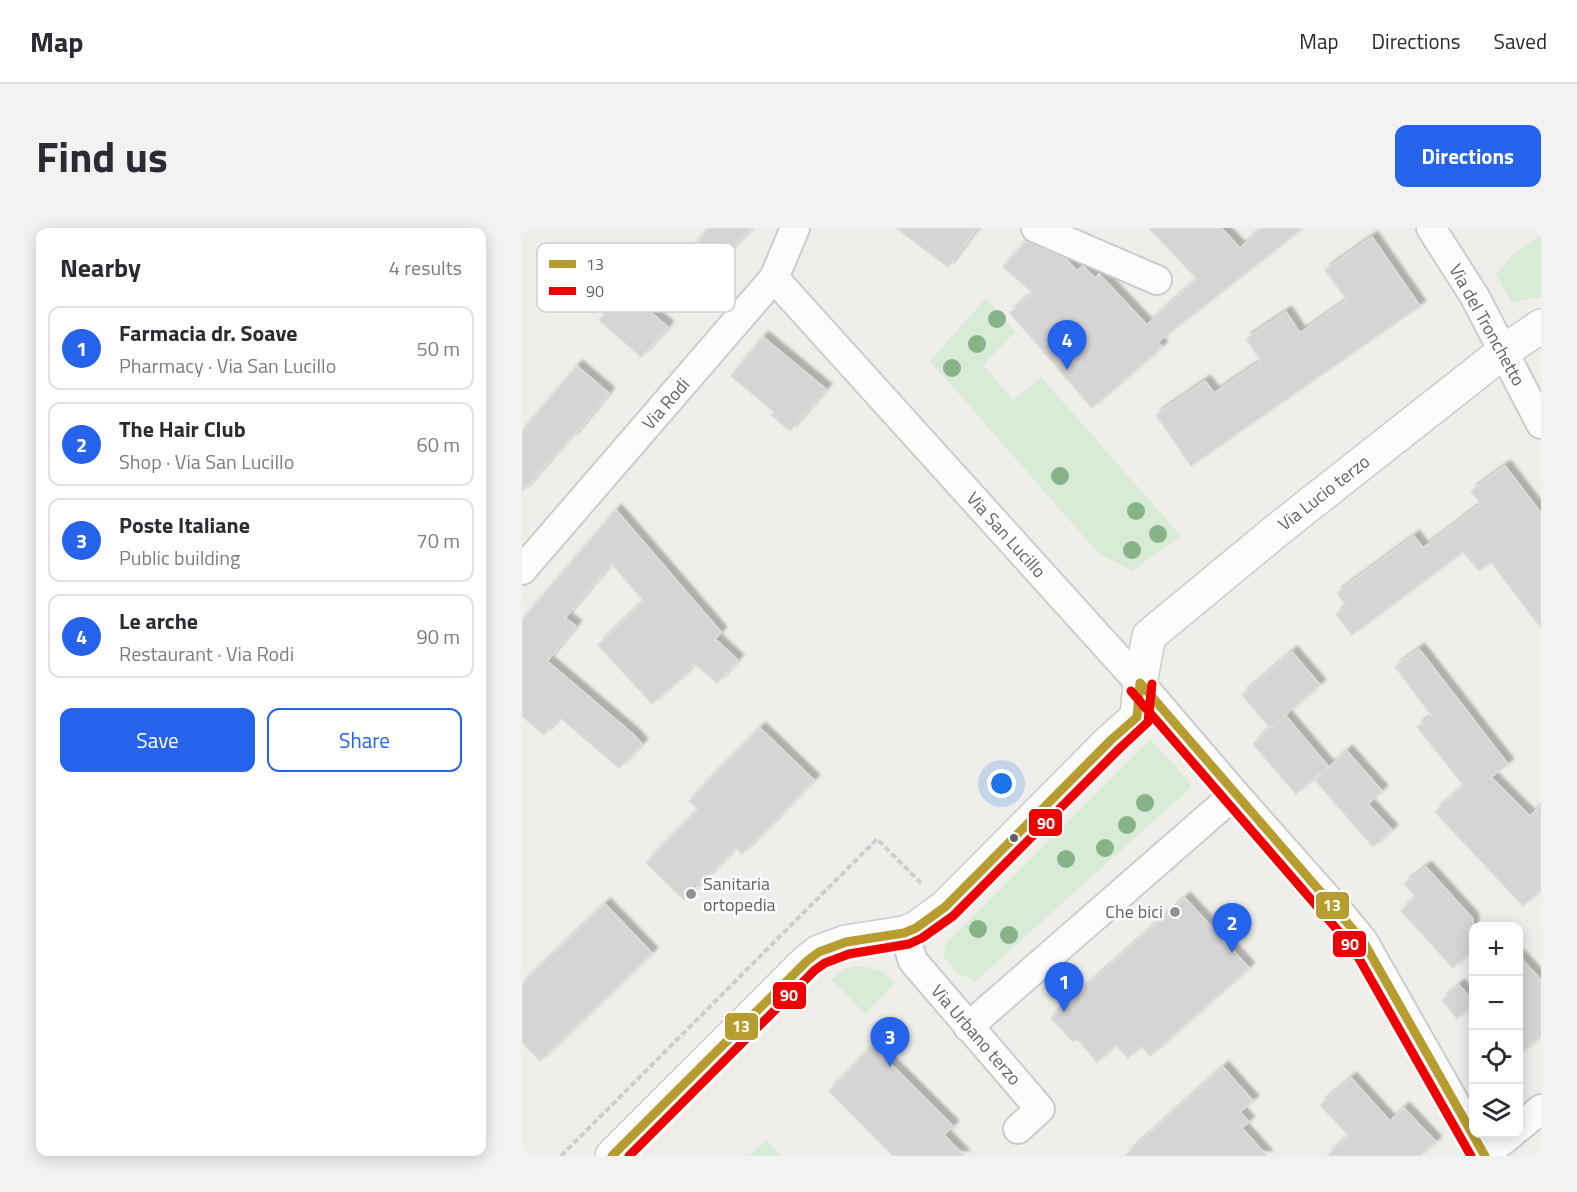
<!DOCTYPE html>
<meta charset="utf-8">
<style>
:root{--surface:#fff;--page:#f2f2f3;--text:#2b2b33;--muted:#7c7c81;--line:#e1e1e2;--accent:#2563eb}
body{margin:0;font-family:"Titillium Web",sans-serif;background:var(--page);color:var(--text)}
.controls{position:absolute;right:18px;bottom:18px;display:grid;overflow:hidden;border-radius:12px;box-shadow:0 3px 15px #0003}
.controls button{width:54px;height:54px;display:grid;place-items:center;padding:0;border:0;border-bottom:2px solid var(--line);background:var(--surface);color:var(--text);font:30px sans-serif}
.you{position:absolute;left:480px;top:556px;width:21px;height:21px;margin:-15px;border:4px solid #fff;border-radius:50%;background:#1a73e8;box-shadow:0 0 0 9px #1a73e833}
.badge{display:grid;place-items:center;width:39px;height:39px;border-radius:50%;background:var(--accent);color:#fff;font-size:20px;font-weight:700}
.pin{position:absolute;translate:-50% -50px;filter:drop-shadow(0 2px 3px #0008)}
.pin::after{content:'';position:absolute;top:32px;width:21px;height:18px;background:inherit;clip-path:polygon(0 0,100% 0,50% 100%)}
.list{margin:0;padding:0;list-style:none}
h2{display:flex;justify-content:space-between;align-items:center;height:78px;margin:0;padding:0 24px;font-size:26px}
h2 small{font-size:20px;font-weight:400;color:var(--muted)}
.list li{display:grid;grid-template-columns:39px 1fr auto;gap:18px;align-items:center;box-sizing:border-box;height:84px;margin:0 12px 12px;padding:0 12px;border:2px solid var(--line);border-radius:12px}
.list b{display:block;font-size:22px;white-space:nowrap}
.list p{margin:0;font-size:20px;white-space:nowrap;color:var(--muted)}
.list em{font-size:20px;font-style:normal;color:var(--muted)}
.actions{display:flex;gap:12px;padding:18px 24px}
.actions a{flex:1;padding:14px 0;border:2px solid var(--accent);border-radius:12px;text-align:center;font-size:21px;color:var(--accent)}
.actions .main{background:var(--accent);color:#fff}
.icon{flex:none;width:33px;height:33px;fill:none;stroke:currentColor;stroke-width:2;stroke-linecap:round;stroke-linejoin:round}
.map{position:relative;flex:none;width:1019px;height:928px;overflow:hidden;border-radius:12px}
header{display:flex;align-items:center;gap:36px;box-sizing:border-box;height:84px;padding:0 30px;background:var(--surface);border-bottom:2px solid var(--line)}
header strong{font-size:28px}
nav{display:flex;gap:33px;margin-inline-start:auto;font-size:21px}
.intro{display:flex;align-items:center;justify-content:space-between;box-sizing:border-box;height:144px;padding:0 36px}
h1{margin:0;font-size:42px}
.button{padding:15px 27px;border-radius:12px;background:var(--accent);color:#fff;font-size:21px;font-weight:700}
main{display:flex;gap:36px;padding:0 36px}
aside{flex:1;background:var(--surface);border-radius:12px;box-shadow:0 3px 15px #0003}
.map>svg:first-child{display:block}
.grass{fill:#d8ebd6}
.building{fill:#d6d5d3;stroke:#deddd9;stroke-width:1.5;filter:url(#shadow)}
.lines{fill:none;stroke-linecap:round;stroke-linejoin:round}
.minor-casing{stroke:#cbcccc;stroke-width:32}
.tertiary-casing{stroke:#cbcccc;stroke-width:36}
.path{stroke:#cacfcc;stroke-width:4;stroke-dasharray:6 3;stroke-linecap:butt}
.minor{stroke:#fdfcfc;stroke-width:28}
.tertiary{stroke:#fdfcfc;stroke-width:33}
.bus-1-casing{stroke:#fff;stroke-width:14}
.bus-2-casing{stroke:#fff;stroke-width:14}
.bus-1{stroke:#b79d2f;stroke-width:9}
.bus-2{stroke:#e00;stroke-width:9}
.tree{fill:#88b388}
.bus-dot{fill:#5f6368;stroke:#fff;stroke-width:2}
.poi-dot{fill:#919496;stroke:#fff;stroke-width:2}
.labels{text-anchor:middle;stroke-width:5;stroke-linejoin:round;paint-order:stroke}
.street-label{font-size:18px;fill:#5f6368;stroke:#fff}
.poi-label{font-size:18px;fill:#5f6368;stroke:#fff;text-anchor:start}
.key{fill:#fff;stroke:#cfd0d2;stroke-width:1.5}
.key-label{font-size:16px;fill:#5f6368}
.line-badge{stroke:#fff;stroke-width:2}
.badge-label{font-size:16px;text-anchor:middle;font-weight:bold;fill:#fff}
</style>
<header>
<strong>Map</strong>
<nav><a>Map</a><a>Directions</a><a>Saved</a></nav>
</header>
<div class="intro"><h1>Find us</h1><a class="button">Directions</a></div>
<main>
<aside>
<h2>Nearby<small>4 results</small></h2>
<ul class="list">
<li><span class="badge">1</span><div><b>Farmacia dr. Soave</b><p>Pharmacy · Via San Lucillo</p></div><em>50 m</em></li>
<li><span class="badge">2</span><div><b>The Hair Club</b><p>Shop · Via San Lucillo</p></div><em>60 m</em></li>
<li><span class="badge">3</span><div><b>Poste Italiane</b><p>Public building</p></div><em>70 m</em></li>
<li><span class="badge">4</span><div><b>Le arche</b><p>Restaurant · Via Rodi</p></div><em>90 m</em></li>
</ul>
<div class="actions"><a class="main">Save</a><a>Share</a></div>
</aside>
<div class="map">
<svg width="1019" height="928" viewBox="0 0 1019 928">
<defs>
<filter id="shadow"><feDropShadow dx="5.5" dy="-5.5" stdDeviation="1.5" flood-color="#0004"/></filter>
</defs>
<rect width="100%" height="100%" fill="#efeeea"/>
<path class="grass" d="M1019 7V69L989 74 974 46 989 28Z
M464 70 493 104 461 137 491 172 519 149 659 308 610 343 576 325 408 133Z
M628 511 663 549 669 559 454 753 435 745 422 729 423 716Z
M341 738 359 743 374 754 343 786 309 751 324 740Z
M244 912 259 928H227Z"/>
<path class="building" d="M187 0H229L188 45 186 43 176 54 156 36Z
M374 0H455L426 39Z
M627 0H699L718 20 741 0H781L636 114 640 119 570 180 488 85 511 65 481 39 505 13 538 28 543 32 544 31 555 43 561 38 573 50 577 46 625 97 675 51Z
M850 9 898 78 669 238 634 187 683 153 692 165 739 133 724 111 764 84 778 105 825 72 803 42Z
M103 62 146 99 119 129 77 92Z
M241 109 304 161 268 203 249 187 252 184 209 148Z
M55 138 87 165 49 211 47 210 0 264V203Z
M983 238 1019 285V400L969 334 957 343 941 324 830 407 814 386 824 378 815 365 892 308 901 320 959 276 949 263Z
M94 282 199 404 193 411 216 432 195 455 172 435 159 450 130 476 76 417 122 373 89 335 43 390 54 398 25 433 111 506 120 516 97 540 37 489 22 507 0 488V392Z
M897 421 986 536 969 549 1008 588 1019 578V661L1001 678 913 584 942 558 895 499 910 488 873 439Z
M770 424 798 457 748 500 720 467Z
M763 487 806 538 774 566 731 516Z
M238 500 292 552 220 626 214 620 162 672 124 635 176 582 167 573Z
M825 523 860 563 846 576 870 602 851 619 793 552Z
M904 639 951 691V721L931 740 879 683 894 669 882 656Z
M663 670 727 740 628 828 619 818 606 830 594 817 575 834 555 811 551 814 529 790Z
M83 676 130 725 18 833 0 814V756Z
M996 727 1019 752V808L996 828Z
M937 757 951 773V777L935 791 920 772Z
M351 818 431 898 422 907 442 928H371L307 863Z
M701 839 731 873 718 884 727 894 720 900 745 928H603Z
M829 850 868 893 882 880 914 914 898 928H805L827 908 798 877Z"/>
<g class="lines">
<defs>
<path id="minor" d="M514 0 635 52
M909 0 953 69 1019 196
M252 50 618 455 713 566 813 679 841 713 963 928
M0 342 252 50 273 0
M382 705 391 733 518 881 496 901
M446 799 713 566
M996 900 1019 881
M961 928 989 906"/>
<path id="tertiary" d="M90 928 285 733 297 724 324 714 382 705 394 700 423 679 589 512 615 489 618 455 627 408 759 299 981 124 1019 98"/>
</defs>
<use href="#minor" class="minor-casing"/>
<use href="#tertiary" class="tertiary-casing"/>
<path class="path" d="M39 928 355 611 401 657"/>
<use href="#minor" class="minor"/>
<use href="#tertiary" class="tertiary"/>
<defs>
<path id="bus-1" d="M618 455 841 713 963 928
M90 928 285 733 297 724 324 714 382 705 394 700 423 679 589 512 615 489 618 455"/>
<path id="bus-2" d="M609 463 831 720 949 928
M107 928 293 742 303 735 327 726 387 716 400 710 431 688 597 521 626 494 630 456"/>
</defs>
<use href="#bus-1" class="bus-1-casing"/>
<use href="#bus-2" class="bus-2-casing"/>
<use href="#bus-1" class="bus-1"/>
<use href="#bus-2" class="bus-2"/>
</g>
<g class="tree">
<circle cx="475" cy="91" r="9"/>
<circle cx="455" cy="116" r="9"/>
<circle cx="430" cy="140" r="9"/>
<circle cx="538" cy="248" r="9"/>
<circle cx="614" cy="283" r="9"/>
<circle cx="636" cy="306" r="9"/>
<circle cx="610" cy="322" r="9"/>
<circle cx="623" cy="575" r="9"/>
<circle cx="605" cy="597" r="9"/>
<circle cx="583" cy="620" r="9"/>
<circle cx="544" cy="631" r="9"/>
<circle cx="456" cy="701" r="9"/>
<circle cx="487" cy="707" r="9"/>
</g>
<circle class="bus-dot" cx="492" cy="610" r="5"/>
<g class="poi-dot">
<circle cx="169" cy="666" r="6"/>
<circle cx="653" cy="684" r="6"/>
</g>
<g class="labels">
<g class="street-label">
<text transform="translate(965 97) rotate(61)" y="6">Via del Tronchetto</text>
<text transform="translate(144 176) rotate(-49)" y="6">Via Rodi</text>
<text transform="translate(802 265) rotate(-38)" y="6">Via Lucio terzo</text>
<text transform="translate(484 307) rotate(48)" y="6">Via San Lucillo</text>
<text transform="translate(454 807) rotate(49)" y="6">Via Urbano terzo</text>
</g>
<g class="poi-label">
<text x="181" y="662">Sanitaria<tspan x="181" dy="21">ortopedia</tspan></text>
<text x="641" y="690" text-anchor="end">Che bici</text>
</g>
</g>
<rect x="15" y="15" width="198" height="69" rx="9" class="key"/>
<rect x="27" y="32" width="27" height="8" fill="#b79d2f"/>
<rect x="27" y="59" width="27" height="8" fill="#e00"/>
<g class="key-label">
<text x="64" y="42">13</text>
<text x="64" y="69">90</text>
</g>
<g class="line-badge">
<rect x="506" y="580" width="35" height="29" rx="6" fill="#e00"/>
<rect x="793" y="663" width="35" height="29" rx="6" fill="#b79d2f"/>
<rect x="810" y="702" width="35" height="28" rx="6" fill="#e00"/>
<rect x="250" y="753" width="35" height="29" rx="6" fill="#e00"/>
<rect x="202" y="784" width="35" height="29" rx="6" fill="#b79d2f"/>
</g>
<g class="badge-label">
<text x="524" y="601">90</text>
<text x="810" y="683">13</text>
<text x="828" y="722">90</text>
<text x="267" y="773">90</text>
<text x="219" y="804">13</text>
</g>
</svg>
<div class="controls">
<button>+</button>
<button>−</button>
<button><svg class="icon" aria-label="locate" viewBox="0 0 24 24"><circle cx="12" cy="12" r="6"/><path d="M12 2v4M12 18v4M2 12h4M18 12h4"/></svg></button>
<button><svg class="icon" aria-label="layers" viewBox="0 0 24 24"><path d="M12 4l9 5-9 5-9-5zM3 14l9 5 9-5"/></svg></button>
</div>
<div class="you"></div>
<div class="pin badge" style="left:542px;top:784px">1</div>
<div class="pin badge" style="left:710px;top:725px">2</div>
<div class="pin badge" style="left:368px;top:839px">3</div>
<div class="pin badge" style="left:545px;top:142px">4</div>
</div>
</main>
